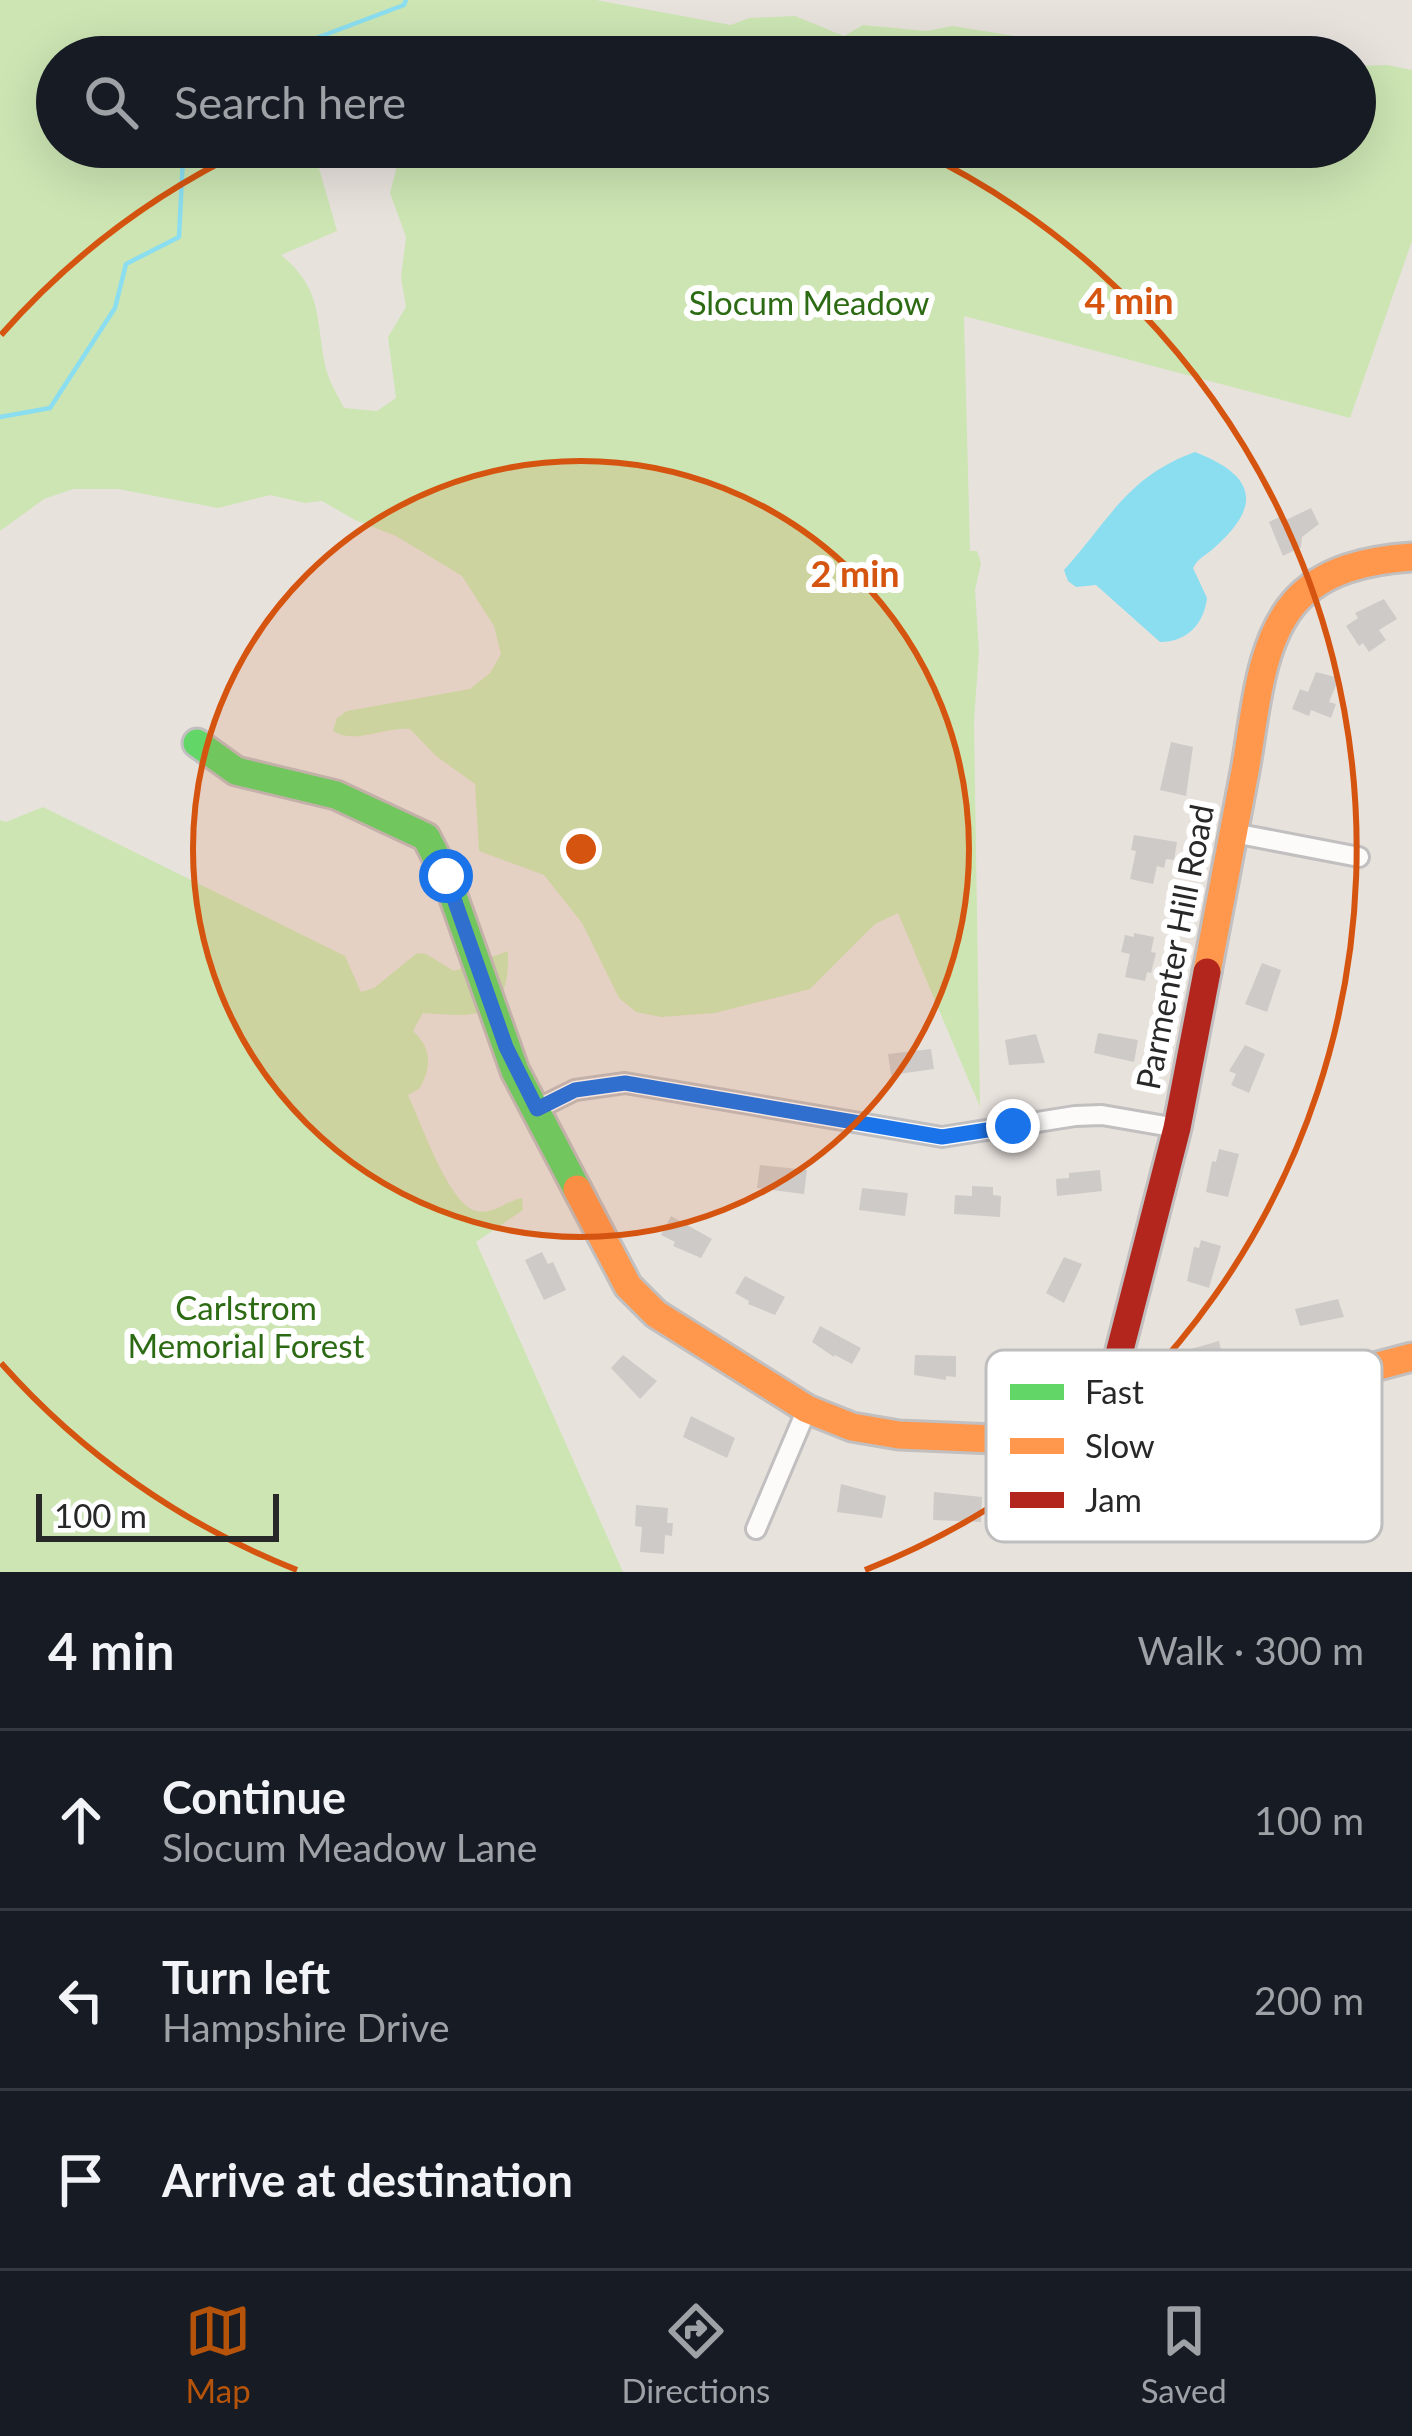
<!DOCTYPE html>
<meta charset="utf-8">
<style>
:root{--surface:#171b24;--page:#20242c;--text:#f1f3f6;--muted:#9ea1a6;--line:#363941;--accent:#b45309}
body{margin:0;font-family:Lato,sans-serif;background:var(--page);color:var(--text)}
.scale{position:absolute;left:36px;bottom:30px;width:243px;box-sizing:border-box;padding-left:12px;border:6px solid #282828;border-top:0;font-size:33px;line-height:42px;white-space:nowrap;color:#282828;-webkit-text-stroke:9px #fff;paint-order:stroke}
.stop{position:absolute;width:36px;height:36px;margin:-27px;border:9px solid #1a73e8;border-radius:50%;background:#fff}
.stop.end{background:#1a73e8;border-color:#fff;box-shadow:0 3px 12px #0008}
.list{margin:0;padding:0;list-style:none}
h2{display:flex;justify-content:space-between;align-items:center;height:156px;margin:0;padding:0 48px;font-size:51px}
h2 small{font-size:39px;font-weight:400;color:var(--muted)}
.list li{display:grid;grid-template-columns:78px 1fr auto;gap:36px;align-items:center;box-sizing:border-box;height:180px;padding:0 48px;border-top:3px solid var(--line)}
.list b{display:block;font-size:45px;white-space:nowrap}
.list p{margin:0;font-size:39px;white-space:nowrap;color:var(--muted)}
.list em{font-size:39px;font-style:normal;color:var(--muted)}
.icon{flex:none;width:66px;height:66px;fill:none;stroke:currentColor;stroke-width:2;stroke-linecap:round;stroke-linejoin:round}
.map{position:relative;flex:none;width:1412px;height:1572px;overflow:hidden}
.search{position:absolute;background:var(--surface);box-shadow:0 12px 48px #0002;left:36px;right:36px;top:36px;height:132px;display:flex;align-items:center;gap:30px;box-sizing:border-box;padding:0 42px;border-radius:66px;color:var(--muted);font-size:45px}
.sheet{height:696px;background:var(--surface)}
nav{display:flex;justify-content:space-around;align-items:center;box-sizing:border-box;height:168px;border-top:3px solid var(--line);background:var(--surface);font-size:33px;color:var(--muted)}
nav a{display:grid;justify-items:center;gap:6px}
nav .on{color:var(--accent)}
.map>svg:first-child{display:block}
.green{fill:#cce5b3}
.water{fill:#8adef0}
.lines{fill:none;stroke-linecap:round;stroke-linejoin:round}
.stream{stroke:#8adef0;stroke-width:4.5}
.building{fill:#cecac7}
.street-casing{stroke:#c1bfbf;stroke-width:24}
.fast-casing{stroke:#c1bfbf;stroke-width:33}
.slow-casing{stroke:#c1bfbf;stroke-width:33}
.jam-casing{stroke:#c1bfbf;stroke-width:33}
.street{stroke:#fcfbfa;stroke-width:18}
.fast{stroke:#63d668;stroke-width:27}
.slow{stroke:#ff974d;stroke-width:27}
.jam{stroke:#b3261e;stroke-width:27}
.route{stroke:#1a73e8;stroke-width:15}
.ring{fill:none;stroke:#d5540f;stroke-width:6}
.labels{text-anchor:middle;stroke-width:12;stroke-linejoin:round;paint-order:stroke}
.park-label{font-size:33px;fill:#2c6b13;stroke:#fff}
.street-label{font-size:33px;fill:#282828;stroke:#fff}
.key{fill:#fff;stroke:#bebebe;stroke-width:3}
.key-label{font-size:33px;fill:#282828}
.centre{fill:#d5540f;stroke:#fff;stroke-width:6}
.ring-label{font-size:36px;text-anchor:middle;font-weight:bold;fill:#d5540f;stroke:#fff;stroke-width:12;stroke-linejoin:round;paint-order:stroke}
</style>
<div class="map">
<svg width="1412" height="1572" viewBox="0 0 1412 1572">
<rect width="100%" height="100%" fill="#e8e2dd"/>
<path class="green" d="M0 0H596L731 25 749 18 795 16 844 36 863 25 926 31 953 26 1015 36 1098 37 1232 57H57V147H313L337 231 281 255C322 288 316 318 325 365 328 380 337 394 344 408L377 411 396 398 388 337 406 307 401 278 406 237 390 193 402 147H1355V66L1387 65 1412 70V241L1350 418 964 316 970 551H977L981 563 975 590 979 652 974 721 980 1107 898 913 875 924 810 989 715 1013 661 1017 636 1012 619 998 582 923 544 875 479 851 475 784 436 756 410 729C383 727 356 745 333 731L337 718 347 711 470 689 490 673 501 654 494 626 462 576 396 536 355 520 322 501 305 503 270 495 218 508 118 489H73L44 499 0 531Z
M43 807 345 956 361 992 374 988 417 953 426 954 454 971 508 951C510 1022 477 1017 423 1013L413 1031C432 1048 432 1068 419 1089L408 1095C421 1122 448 1203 476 1211 493 1215 506 1201 522 1198L523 1210 476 1242 623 1572H0V820L6 822Z"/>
<path class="water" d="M1195 452C1254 475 1264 504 1214 548 1205 556 1199 557 1193 568L1207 598C1204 624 1187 642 1160 642L1096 585 1076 587 1068 581 1064 570C1109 521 1126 477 1195 452Z"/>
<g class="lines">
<path class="stream" d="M266 57 404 5 406 0
M0 417 50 408 115 308 126 264 179 237 183 157 218 154 223 147"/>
</g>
<path class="building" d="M1311 508 1319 524 1302 537 1301 547 1283 556 1269 522 1282 516 1284 521Z
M1384 599 1397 619 1379 630 1386 640 1369 652 1363 643 1359 646 1346 626 1358 618 1355 613Z
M1316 672 1339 678 1329 702 1336 704 1331 718 1311 710 1309 716 1292 709 1300 689 1308 692Z
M1171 742 1193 747 1186 796 1160 790Z
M1134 835 1177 842 1174 860 1166 859 1164 868 1157 866 1153 884 1130 879 1136 851 1131 850Z
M1134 933 1154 937 1151 952 1156 953 1151 973 1147 972 1145 981 1125 977 1130 954 1121 952 1125 935 1134 937Z
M1262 963 1281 970 1267 1012 1245 1004Z
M1098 1033 1138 1040 1134 1062 1094 1053Z
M1036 1034 1045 1063 1009 1065 1005 1040Z
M1245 1045 1265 1054 1249 1093 1231 1085 1236 1074 1229 1071Z
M931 1049 934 1069 891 1075 888 1054Z
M1219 1149 1239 1154 1228 1197 1206 1192 1212 1161 1216 1162Z
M760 1165 807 1170 804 1194 757 1188Z
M1100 1170 1102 1191 1057 1196 1056 1179 1069 1178V1173Z
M972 1186 993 1187V1195L1001 1196 1000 1217 954 1214 955 1195 972 1196Z
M862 1188 908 1193 905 1216 859 1210Z
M671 1216 712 1239 701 1258 673 1246 675 1242 661 1235Z
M1201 1240 1221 1246 1209 1288 1187 1281 1194 1247 1199 1248Z
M542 1252 548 1264 553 1262 566 1290 544 1300 525 1260Z
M1064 1257 1082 1264 1064 1303 1046 1293Z
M745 1276 785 1297 775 1315 748 1304 749 1301 735 1293Z
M1338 1299 1344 1317 1300 1326 1295 1309Z
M820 1326 861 1348 852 1364 835 1355 834 1357 812 1342Z
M1219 1341 1223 1360 1196 1371 1195 1366 1182 1369 1177 1353Z
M623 1355 657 1381 640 1399 611 1368Z
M915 1355 956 1356V1377L946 1376V1380L914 1375Z
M691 1416 735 1438 727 1458 683 1437Z
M841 1484 886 1496 882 1518 837 1512Z
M934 1492 982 1497 981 1522 933 1520Z
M636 1505 668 1508 667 1523H673L672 1536 665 1535 664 1554 640 1552 642 1527 635 1526Z"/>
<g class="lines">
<defs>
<path id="street" d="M1234 833 1359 857
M537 1109 575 1090 625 1083 942 1137 1075 1116 1102 1115 1177 1128
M756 1529 807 1409"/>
<path id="fast" d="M197 743 236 771 336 795 426 837 446 876 515 1071 577 1189"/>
<path id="slow" d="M1207 972C1220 905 1232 838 1245 771 1255 718 1258 645 1294 603 1323 569 1369 560 1412 557
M577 1189 628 1286 656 1314 807 1409 852 1427 899 1435 1040 1441 1115 1436 1412 1357"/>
<path id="jam" d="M1115 1436 1111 1385 1177 1128 1207 972"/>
</defs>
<use href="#street" class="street-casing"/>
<use href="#fast" class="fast-casing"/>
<use href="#slow" class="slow-casing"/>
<use href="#jam" class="jam-casing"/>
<use href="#street" class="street"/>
<use href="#fast" class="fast"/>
<use href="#slow" class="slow"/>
<use href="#jam" class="jam"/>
</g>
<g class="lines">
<path class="route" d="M446 876 506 1047 537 1109 575 1090 625 1083 942 1137 1013 1126"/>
</g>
<circle cx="581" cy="849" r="388" fill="#d5540f" fill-opacity=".12"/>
<g class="ring">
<circle cx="581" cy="849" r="388"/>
<path d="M297 1570A775 775 0 0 1 1 1363M1 335A775 775 0 0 1 247 149M915 149A775 775 0 0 1 865 1570"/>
</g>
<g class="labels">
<g class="park-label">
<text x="809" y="315">Slocum Meadow</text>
<text x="246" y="1320">Carlstrom<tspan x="246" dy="38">Memorial Forest</tspan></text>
</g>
<g class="street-label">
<text transform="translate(1175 947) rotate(-79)" y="12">Parmenter Hill Road</text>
</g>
</g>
<rect x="986" y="1350" width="396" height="192" rx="18" class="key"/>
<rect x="1010" y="1384" width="54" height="16" fill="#63d668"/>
<rect x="1010" y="1438" width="54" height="16" fill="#ff974d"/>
<rect x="1010" y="1492" width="54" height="16" fill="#b3261e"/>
<g class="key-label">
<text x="1085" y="1404">Fast</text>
<text x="1085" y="1458">Slow</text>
<text x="1085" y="1512">Jam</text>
</g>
<circle cx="581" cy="849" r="18" class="centre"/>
<g class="ring-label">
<text x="1129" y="314">4 min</text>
<text x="855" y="587">2 min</text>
</g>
</svg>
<div class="scale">100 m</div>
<div class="stop" style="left:446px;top:876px"></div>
<div class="stop end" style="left:1013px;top:1126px"></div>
<div class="search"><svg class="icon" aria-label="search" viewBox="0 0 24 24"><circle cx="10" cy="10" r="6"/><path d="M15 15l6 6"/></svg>Search here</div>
</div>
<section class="sheet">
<h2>4 min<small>Walk · 300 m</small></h2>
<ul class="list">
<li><svg class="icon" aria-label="ahead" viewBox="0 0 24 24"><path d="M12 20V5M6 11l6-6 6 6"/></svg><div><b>Continue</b><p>Slocum Meadow Lane</p></div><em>100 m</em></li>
<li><svg class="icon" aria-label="left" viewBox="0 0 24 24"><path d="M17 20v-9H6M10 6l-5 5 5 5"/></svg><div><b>Turn left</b><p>Hampshire Drive</p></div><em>200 m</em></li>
<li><svg class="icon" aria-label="arrive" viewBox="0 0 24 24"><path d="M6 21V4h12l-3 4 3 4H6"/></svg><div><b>Arrive at destination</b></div></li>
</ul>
</section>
<nav>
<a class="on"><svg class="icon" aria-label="map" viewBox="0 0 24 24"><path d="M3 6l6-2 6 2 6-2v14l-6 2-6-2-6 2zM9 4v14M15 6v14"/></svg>Map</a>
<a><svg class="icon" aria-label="directions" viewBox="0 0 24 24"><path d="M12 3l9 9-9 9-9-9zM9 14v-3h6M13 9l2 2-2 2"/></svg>Directions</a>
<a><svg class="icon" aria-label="saved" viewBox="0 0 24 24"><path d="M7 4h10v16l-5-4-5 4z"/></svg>Saved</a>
</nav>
